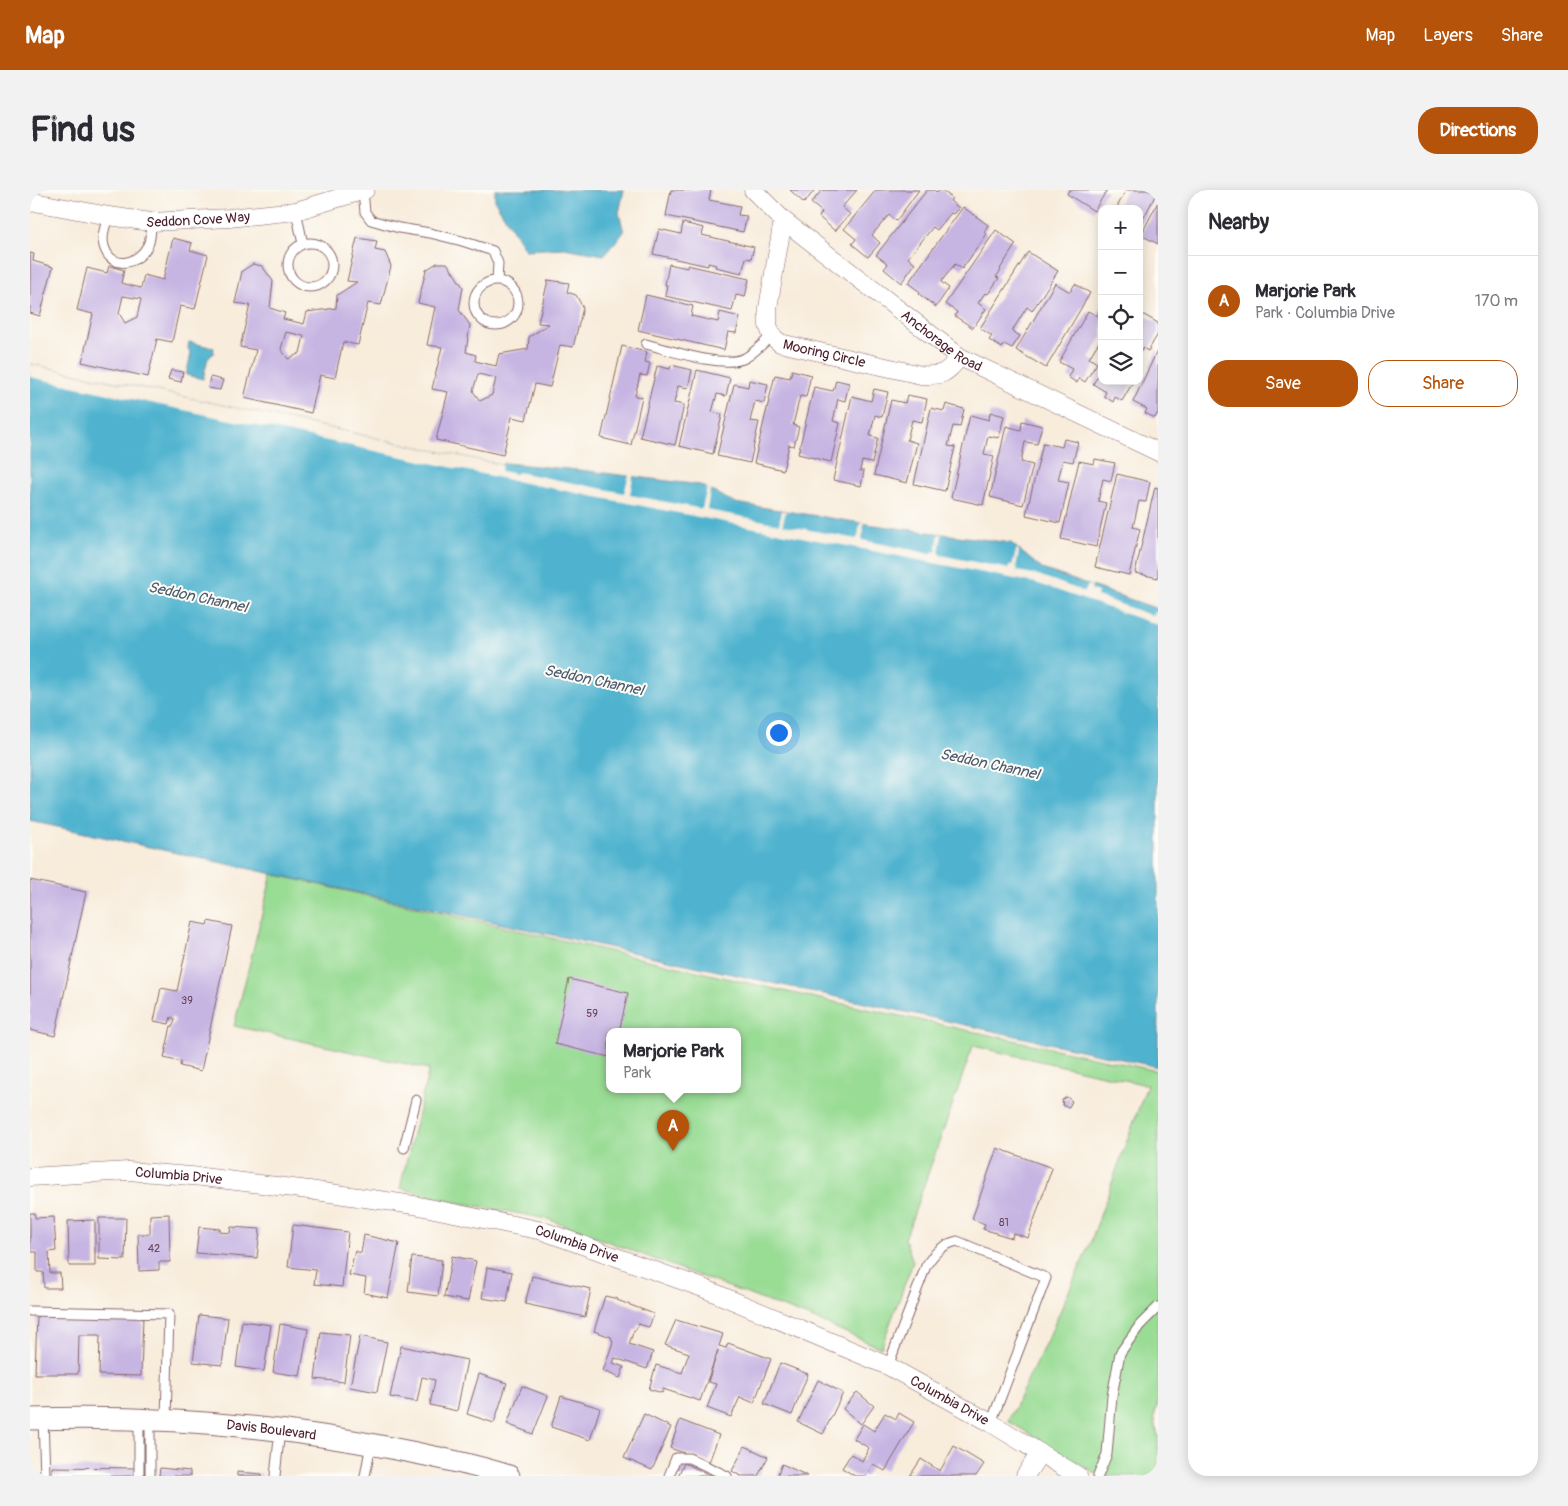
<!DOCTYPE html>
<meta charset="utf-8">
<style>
:root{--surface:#fff;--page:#f2f2f3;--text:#2b2b33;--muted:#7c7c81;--line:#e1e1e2;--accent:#b45309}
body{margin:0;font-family:Pangolin,sans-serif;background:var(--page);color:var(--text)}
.controls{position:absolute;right:15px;top:15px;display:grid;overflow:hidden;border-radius:10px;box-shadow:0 2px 12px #0003}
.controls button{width:45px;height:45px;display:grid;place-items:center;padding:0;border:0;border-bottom:1px solid var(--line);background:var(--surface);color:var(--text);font:25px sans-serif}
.you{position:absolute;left:748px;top:542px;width:18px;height:18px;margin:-12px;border:4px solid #fff;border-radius:50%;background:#1a73e8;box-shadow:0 0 0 8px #1a73e833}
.badge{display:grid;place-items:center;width:32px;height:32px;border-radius:50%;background:var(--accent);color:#fff;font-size:16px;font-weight:700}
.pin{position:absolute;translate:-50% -41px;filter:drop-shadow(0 1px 2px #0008)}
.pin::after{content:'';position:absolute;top:26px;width:18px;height:15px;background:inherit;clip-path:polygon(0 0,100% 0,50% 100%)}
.popup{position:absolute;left:576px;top:838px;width:135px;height:65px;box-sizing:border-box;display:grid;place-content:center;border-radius:10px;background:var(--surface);filter:drop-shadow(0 1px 4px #0005);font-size:16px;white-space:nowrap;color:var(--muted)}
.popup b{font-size:19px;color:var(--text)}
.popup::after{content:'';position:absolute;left:50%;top:100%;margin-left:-10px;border:10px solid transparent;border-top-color:var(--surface)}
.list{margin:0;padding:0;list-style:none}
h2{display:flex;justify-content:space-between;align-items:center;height:65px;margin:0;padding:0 20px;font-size:21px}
h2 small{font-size:16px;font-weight:400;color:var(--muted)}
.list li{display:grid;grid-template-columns:32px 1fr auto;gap:15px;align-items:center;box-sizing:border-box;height:90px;padding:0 20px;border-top:1px solid var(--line)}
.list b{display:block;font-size:19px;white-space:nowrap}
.list p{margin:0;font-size:16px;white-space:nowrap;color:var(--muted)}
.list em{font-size:16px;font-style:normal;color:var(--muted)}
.actions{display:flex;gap:10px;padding:15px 20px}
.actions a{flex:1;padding:11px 0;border:1px solid var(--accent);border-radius:20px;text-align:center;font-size:18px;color:var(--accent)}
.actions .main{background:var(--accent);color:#fff}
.icon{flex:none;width:28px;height:28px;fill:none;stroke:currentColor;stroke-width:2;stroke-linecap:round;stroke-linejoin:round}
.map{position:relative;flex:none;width:1128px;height:1286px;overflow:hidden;border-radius:20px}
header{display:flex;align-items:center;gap:30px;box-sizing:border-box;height:70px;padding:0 25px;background:var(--accent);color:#fff}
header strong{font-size:24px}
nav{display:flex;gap:28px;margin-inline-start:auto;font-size:18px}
.intro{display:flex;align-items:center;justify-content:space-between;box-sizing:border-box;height:120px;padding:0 30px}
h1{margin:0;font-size:35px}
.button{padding:12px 22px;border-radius:20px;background:var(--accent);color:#fff;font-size:18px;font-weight:700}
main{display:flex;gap:30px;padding:0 30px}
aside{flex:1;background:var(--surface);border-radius:20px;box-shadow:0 2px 12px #0003}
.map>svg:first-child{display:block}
.green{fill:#99dc94;stroke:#727e60;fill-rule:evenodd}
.water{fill:#50b3cf;stroke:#4d697d}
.pier{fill:#f8ecdb}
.building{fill:#c6b4e2;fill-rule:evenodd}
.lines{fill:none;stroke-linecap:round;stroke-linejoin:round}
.service-casing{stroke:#876769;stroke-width:11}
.minor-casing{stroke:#876769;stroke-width:19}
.tertiary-casing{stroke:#876769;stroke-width:23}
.service{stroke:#fff;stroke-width:9}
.minor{stroke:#fff;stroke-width:18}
.tertiary{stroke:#fff;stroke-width:21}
.labels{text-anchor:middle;stroke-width:4;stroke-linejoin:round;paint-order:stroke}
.number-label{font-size:11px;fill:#694459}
.street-label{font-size:14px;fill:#4a1f2b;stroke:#fdfcf7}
.water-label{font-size:15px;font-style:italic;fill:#4c5a6d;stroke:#fdfcf7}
</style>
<header>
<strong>Map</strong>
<nav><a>Map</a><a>Layers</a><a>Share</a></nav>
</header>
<div class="intro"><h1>Find us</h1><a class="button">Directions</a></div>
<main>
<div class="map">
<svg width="1128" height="1286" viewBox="0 0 1128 1286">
<rect width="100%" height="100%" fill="#fdfcf7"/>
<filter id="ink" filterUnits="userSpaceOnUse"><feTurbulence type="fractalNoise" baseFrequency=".02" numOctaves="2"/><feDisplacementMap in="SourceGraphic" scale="10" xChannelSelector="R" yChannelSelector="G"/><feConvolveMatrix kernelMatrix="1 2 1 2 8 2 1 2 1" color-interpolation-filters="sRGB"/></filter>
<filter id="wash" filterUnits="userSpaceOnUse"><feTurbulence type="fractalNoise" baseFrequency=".0096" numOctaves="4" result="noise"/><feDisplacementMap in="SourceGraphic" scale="20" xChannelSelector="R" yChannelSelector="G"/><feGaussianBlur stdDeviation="1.12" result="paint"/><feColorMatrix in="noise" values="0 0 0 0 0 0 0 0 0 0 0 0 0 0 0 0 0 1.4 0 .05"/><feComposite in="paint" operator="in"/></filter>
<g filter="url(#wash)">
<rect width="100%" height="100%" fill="#f8ecdb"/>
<path class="green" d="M242 684 758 802 1128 881V1213L1124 1226 1128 1246V1286H1070L978 1231 1021 1142 1061 1051 1117 895 943 856 875 1049 883 1072 851 1158 789 1131 518 1029 420 1011 370 998 399 879 204 836ZM579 842H707V900H579Z"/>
<path class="water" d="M465 0H594L589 23 594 42 574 65 534 58 495 60 465 11Z
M159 152 184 158 183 164 178 168 173 189 156 185 161 164 158 158Z
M0 174 471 275 475 273 558 281 670 295 705 313 844 335 981 353 1012 379 1128 419V877L0 631Z"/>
<path class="pier" d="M0 174 472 275 471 281 486 284 487 282 594 303 599 285 603 286 600 305 672 319 677 298 680 300 677 320 749 334 752 321H756L753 332 754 335 826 349 828 347 830 333H834L832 350 902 364 903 361 906 362 909 344H912L909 362 910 363V365L979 379V376H982L987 358 989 361 986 377 988 378 987 381 1008 385 1055 402 1058 395 1062 396 1061 400 1068 402 1067 406 1123 426 1125 422 1128 423V435L1006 393 480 290 0 187Z"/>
<g id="blocks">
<path class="building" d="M641 0H681L679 10 710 16 708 25 717 26 713 42 636 26Z
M760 0H785L774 13Z
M792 0H827L812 17 820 24 805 41 789 27 792 22 781 13Z
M846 0H889L866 31 859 25 842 45 850 53 838 67 822 54 826 49 814 39Z
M897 0H904L907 3 910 0H912L922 8 920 11 929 18 923 24 921 23 907 40 903 37 878 68 885 74 871 93 854 79 858 74 846 65Z
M1039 0H1077L1064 21 1037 4Z
M1096 0H1128L1109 37V19H1086Z
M1128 12V54L1111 45Z
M933 17 958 35 954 42 957 44 932 79 925 74 911 92 919 98 906 117 889 104 890 102 878 93Z
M653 33 674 38 672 45 724 57 721 69 716 68 712 83 685 77 686 75 678 73V76L623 64 629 39 651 44Z
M966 40 986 54 970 79 971 80 966 87 969 88 958 104 955 103 948 113 956 119 943 138 925 126 927 122 915 114Z
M143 48 162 53 160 60 178 65 165 119 150 116 142 152 127 149 118 187 52 172 63 124 47 120 57 78 77 83 79 76 94 80 91 93 111 98 114 85 133 90ZM93 106 111 109 107 127 95 133 89 123Z
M327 48 347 51 345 60 355 62 361 76 351 115 338 113 328 155 313 152 305 188 290 185 281 223 214 208 226 160 210 157 220 115 205 113 212 81 223 74 232 76 243 91 240 118 255 123 253 129 274 134 277 122 306 118 307 105 327 92 317 91ZM256 142 274 146 270 163 258 169 251 159Z
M998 62 1028 81 1002 121 997 117 982 141 990 146 982 158 974 154 972 158 959 150 962 146 950 138Z
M0 63 4 64 3 71 23 77 10 126 0 123Z
M407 73H417L433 97 429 120 440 135 436 162 446 165 445 171 466 176 469 164 498 159 499 147 519 134 508 133 518 90 539 93 537 102 546 105 553 118 543 157 530 155 520 197 505 194 496 230 482 227 473 265 406 250 418 202 402 199 412 157 397 155 405 117 388 113 396 80ZM448 184 466 188 462 205 450 211 443 201Z
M639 74 657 78V75L719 89 715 107 706 105 702 121 635 106 637 95H635Z
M1025 93 1040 102 1045 94 1060 103 1016 178 986 160Z
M616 105 663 116 661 126 688 132 690 122 710 127 706 143 698 142 694 160 608 140Z
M1072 117V147L1059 168 1067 173 1055 192 1049 188 1047 193 1038 187 1042 179 1029 172 1058 121 1067 126Z
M1109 122 1128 133V144L1118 161 1113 158 1109 164Z
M592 156 617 162 615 172 620 173 617 186 610 185 605 206 612 207 601 255 571 248Z
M1128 159V224H1127L1125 228 1115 223 1117 219 1103 212Z
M641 175 662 180 658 198 648 196 644 213 654 215 645 255 610 247 627 176 640 179Z
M1072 179V191L1103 192 1092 211 1085 207 1083 212 1074 206 1076 202 1063 194Z
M141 180 153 182 151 192 138 189Z
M667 180 700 188 696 206 687 204 682 222 692 225 683 264 649 256Z
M762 180 781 185 776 207 770 206 763 235 769 237 764 256 759 255 753 280 724 273 745 185 760 188Z
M180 187 193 190 190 200 178 198Z
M719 190 738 194 734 213 725 211 720 231 729 232 720 273 687 266 704 194 718 197Z
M806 190 819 193 815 211 808 209 803 231 810 233 801 272 768 264 784 197 803 201Z
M844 199 858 202 852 227 845 225 840 246 848 248 842 273 832 271 830 281H834L831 296 803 290 822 206 841 211Z
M877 205 897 209 892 232 882 230 877 250 887 253 877 293 844 285 861 210 875 213Z
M916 214 934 219 930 237 923 236 918 256 925 257 915 301 884 294 901 218 914 221Z
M960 222 974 226 969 248 958 246 954 264 964 266 953 315 921 308 940 225 959 230Z
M992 231 1012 236 1007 254 995 252 991 272 1003 275 993 315 960 307 976 236 991 240Z
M1034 249 1048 252 1043 272 1033 270 1028 290 1039 292 1030 333 996 325 1013 253 1032 257Z
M1065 269 1085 273 1081 291 1073 289 1068 311 1076 313 1066 357 1031 349 1049 271 1064 274Z
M1087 284 1120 292 1116 312 1109 311 1103 337 1110 339 1099 385 1065 377Z
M1125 297 1128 298V388L1105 383Z
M0 690 56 702 25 846 0 840Z
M178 731 202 736 171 881 150 876 151 872 134 868 141 836H143L145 829 141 827 139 834 124 831 131 798 147 801 162 732 177 735Z
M539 789 598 803 589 842H579V867L525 854Z
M1037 907 1042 911 1039 917 1033 916 1032 910Z
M967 958 1022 978 998 1048 983 1043 982 1048 953 1039 955 1034 942 1029Z
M0 1023H5V1028L24 1027 26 1061 19 1062 20 1083H30L31 1098H14L13 1082H7V1062H0Z
M139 1024 140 1072H129V1080L109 1081 108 1044H120V1025Z
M69 1028H96L95 1070 69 1069Z
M65 1030V1076H39L38 1031Z
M263 1035 318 1042 312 1097 284 1094 286 1080 258 1077Z
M169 1037 190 1039V1042L200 1043 201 1037 230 1039 227 1068 166 1063Z
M334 1045 369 1053 358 1108 334 1103 336 1088 319 1085 325 1061 331 1063Z
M422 1066 446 1071 438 1111 414 1107Z
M382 1067 412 1070 408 1106 378 1102Z
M457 1077 482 1082 477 1112 452 1108Z
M502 1086 561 1099 555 1127 495 1114Z
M575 1106 588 1109 587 1110 624 1124 619 1137 608 1134 606 1140H604L599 1154 623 1162 617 1179 585 1168 583 1173 594 1177 590 1188 573 1181 583 1152 581 1147 564 1141Z
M7 1125 113 1127 111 1186 69 1185 70 1145H49L48 1184H5Z
M169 1125 198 1128 192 1175 163 1172Z
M646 1130 693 1144 689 1156 696 1158 698 1153 741 1169 724 1213 710 1207 701 1227 677 1218 686 1194 678 1192 688 1160 670 1211 633 1199 632 1203 619 1199 626 1175 652 1183 659 1163 635 1155Z
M212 1131 241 1135 234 1181 206 1177Z
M250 1134 278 1139 270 1186 243 1182Z
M291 1142 320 1145 314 1192 285 1189Z
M330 1146 357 1152 347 1202 320 1197Z
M371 1156 437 1170 427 1221 400 1215 405 1190 392 1187 387 1212 360 1207Z
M750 1173 778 1184 762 1225 734 1214Z
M449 1184 477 1193 464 1233 437 1224Z
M788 1190 813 1203 793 1244 768 1232Z
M492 1196 518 1206 503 1244 477 1234Z
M827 1202 844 1216 831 1234 813 1219Z
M531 1206 570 1218 560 1250 521 1237Z
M855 1223 866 1229 869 1223 884 1232 855 1281 843 1274 836 1286H825L812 1278 821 1264 832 1271 839 1258 824 1249 833 1234 844 1241Z
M614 1224 641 1237 622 1280 594 1268Z
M650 1230 689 1245 679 1272 640 1258Z
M715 1256 738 1267 728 1286H711L702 1281Z
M924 1256 954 1274 946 1286H880L891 1269 910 1281Z
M654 1273 682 1286H648Z
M752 1274 778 1286H747Z
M22 1277 106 1278V1286H22Z
M130 1278 160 1281V1286H129Z
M207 1282 232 1284V1286H207Z"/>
</g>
</g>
<g filter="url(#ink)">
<use href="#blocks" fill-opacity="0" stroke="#876769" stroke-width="1"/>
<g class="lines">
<defs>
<path id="service" d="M333 1 335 22 341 30 369 38 400 43 432 51 463 61 468 73 467 91
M266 21 273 54
M79 26C75 35 71 46 74 56 81 81 108 75 118 55 121 49 121 39 121 32
M258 75a22 22 0 1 1 44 0a22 22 0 1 1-44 0Z
M444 113a22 22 0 1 1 44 0a22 22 0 1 1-44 0Z
M616 154C640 160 693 179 715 168 724 163 733 153 742 146
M374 958 386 910
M0 1121 139 1124 136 1229
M858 1176 896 1076C904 1063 912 1055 927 1051L1016 1088 961 1233
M13 1229 15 1286
M109 1229V1286
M120 1286V1229
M245 1286 250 1240
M335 1286 341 1254
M639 1286 646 1268H659L697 1286
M1068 1286 1077 1264 1082 1206 1090 1163 1110 1135 1128 1117"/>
<g id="minor">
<path id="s1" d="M723 0 753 30 930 167 1128 262"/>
<path id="s2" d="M0 13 4 12 79 26 121 32 199 28 266 21 335 0"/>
<path id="s3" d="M753 30 738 118V135L742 146 750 153 891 185C914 186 915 184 930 167"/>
<path id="s4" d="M0 987 98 981 173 987 279 1000 384 1015 513 1041 673 1098 858 1176 961 1233 1048 1286"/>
<path d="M995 1286 1010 1263"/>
</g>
<g id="tertiary">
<path id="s5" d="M0 1229C124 1225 239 1234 361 1258 401 1266 441 1274 479 1286"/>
</g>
</defs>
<use href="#service" class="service-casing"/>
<use href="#minor" class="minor-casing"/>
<use href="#tertiary" class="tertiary-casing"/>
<use href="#service" class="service"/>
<use href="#minor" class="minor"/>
<use href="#tertiary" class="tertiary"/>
</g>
</g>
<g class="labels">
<g class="number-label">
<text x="157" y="814">39</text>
<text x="562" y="827">59</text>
<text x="974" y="1036">81</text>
<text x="124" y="1062">42</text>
</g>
<g class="street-label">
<text dy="5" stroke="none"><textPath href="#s2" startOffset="170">Seddon Cove Way</textPath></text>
<text dy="5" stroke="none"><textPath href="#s1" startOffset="242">Anchorage Road</textPath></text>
<text dy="5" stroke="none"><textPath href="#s3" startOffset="174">Mooring Circle</textPath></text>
<text dy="5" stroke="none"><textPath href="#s4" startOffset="149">Columbia Drive</textPath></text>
<text dy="5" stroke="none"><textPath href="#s4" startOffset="554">Columbia Drive</textPath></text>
<text dy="5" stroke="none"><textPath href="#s4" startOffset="959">Columbia Drive</textPath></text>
<text dy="5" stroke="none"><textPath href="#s5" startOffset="242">Davis Boulevard</textPath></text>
</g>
<g class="water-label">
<text transform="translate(168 407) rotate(12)" y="5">Seddon Channel</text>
<text transform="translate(564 490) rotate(12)" y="5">Seddon Channel</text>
<text transform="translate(960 574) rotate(12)" y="5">Seddon Channel</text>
</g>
</g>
</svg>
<div class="controls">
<button>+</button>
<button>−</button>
<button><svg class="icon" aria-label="locate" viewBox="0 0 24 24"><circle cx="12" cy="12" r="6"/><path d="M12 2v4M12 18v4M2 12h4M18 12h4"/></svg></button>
<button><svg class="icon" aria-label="layers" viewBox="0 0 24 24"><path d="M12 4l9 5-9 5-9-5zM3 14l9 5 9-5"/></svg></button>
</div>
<div class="you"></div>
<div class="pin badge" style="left:643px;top:961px">A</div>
<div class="popup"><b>Marjorie Park</b>Park</div>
</div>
<aside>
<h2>Nearby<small></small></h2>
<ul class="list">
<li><span class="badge">A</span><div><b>Marjorie Park</b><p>Park · Columbia Drive</p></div><em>170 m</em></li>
</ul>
<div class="actions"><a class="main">Save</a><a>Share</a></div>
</aside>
</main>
